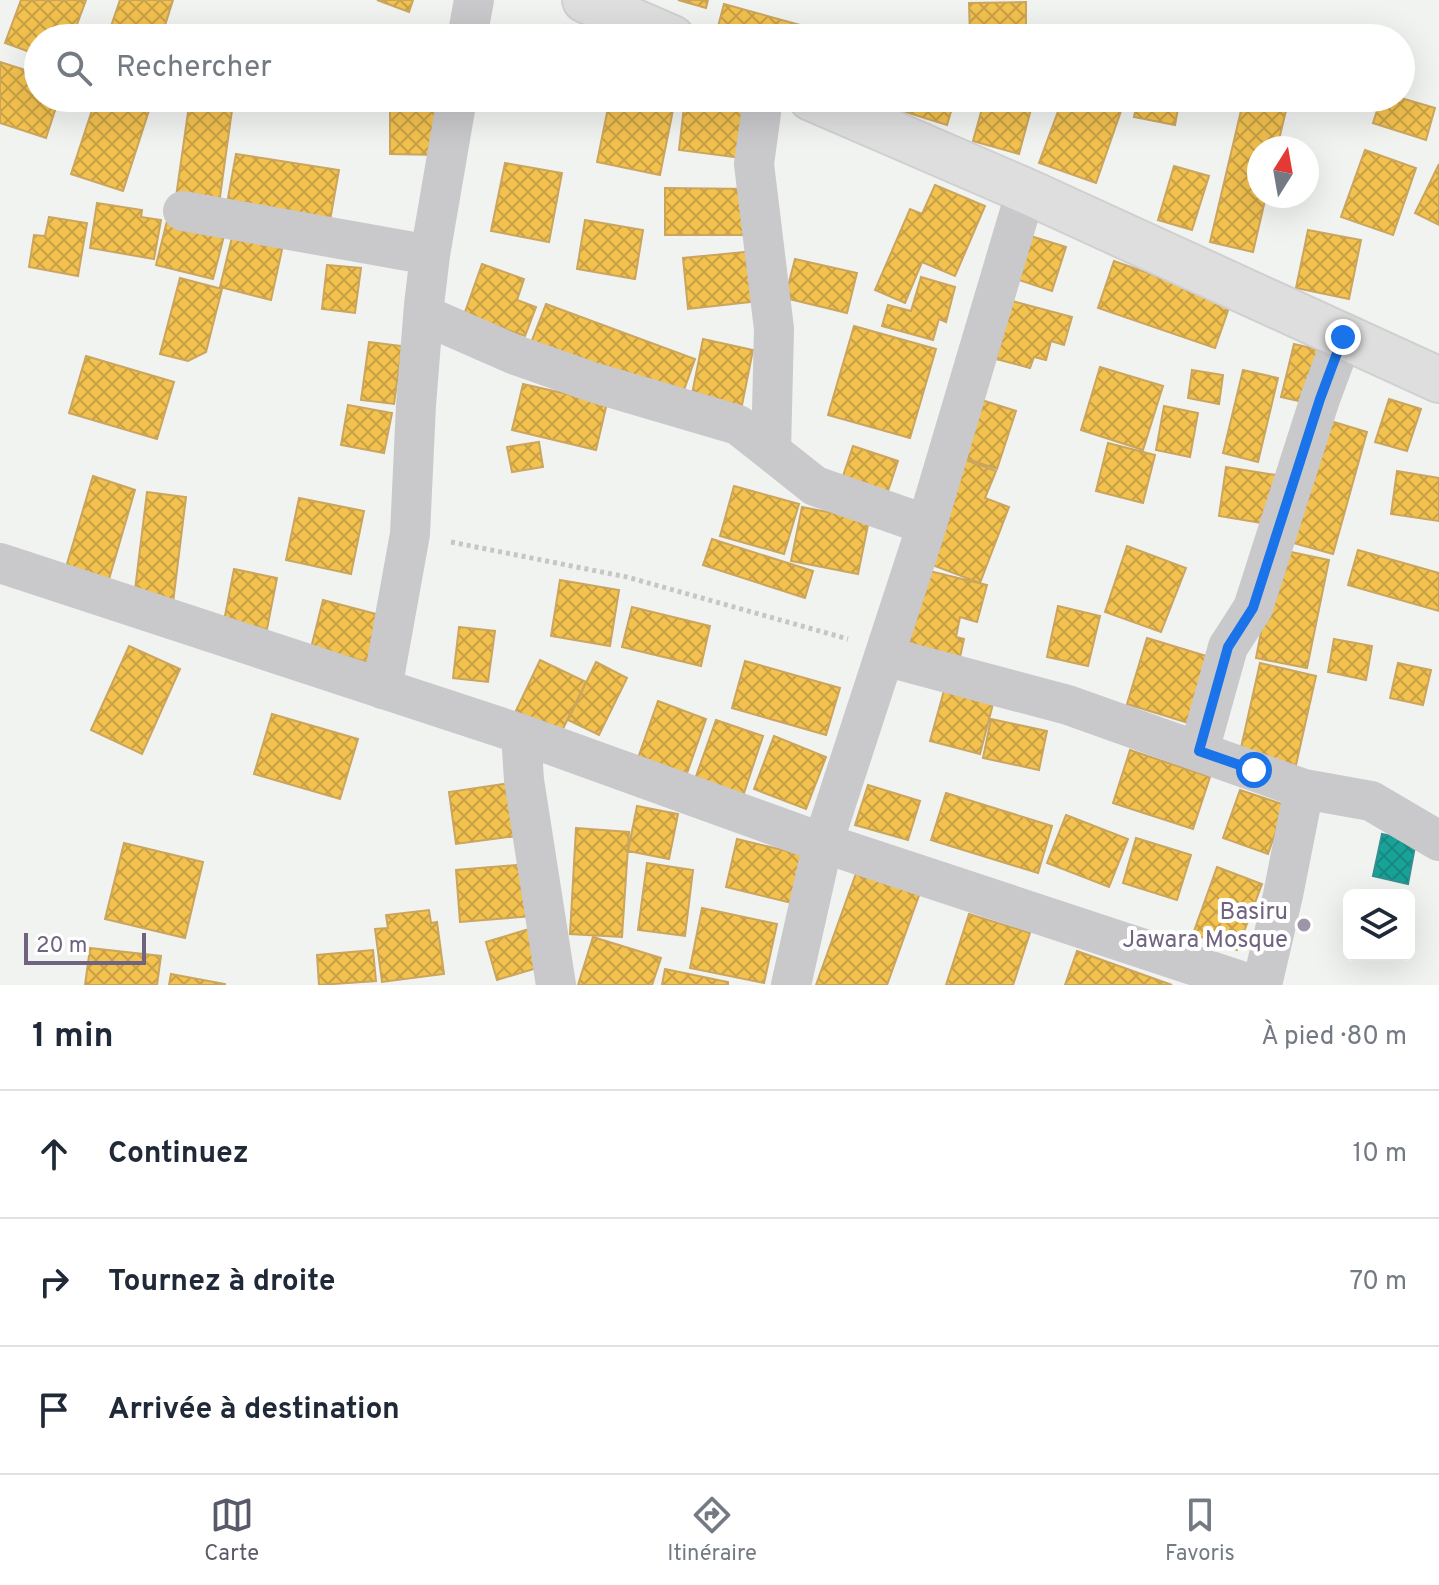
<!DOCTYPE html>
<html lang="fr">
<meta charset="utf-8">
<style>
:root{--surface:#fff;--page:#f2f2f3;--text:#1f2937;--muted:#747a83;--line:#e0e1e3;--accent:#585a6a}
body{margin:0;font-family:Overpass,sans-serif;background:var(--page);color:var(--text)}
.controls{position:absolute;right:24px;bottom:24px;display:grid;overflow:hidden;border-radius:12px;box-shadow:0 8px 32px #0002}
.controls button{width:72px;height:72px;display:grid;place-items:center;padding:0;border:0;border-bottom:2px solid var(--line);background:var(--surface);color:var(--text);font:40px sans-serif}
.compass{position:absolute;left:1247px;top:136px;width:72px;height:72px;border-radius:50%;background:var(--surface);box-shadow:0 8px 32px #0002;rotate:11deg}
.scale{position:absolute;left:24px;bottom:20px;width:122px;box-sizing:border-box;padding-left:8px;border:4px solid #706380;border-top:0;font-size:22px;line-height:28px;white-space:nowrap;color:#706380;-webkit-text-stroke:6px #fff;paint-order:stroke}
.stop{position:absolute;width:24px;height:24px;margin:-18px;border:6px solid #1a73e8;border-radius:50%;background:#fff}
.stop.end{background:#1a73e8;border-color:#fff;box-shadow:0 2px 8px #0008}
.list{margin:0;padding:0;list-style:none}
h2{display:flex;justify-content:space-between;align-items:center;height:104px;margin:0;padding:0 32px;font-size:34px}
h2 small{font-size:26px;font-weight:400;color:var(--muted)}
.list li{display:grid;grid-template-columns:52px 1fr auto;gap:24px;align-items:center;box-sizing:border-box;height:128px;padding:0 32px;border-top:2px solid var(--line)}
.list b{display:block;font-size:30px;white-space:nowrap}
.list em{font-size:26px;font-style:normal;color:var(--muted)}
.icon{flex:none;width:44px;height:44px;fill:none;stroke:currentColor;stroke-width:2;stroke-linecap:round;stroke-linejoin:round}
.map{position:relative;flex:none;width:1439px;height:985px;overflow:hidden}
.search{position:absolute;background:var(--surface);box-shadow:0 8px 32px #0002;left:24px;right:24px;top:24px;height:88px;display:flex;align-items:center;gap:20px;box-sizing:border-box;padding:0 28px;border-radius:44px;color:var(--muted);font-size:30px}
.sheet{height:488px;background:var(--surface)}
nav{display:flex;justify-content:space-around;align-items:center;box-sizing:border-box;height:112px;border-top:2px solid var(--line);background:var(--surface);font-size:22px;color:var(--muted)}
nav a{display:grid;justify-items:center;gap:4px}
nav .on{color:var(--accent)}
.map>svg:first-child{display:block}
.homes{fill:url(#homes-cross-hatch);stroke:#cba55d;stroke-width:2}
.public{fill:url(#public-cross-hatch);stroke:#329091;stroke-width:2}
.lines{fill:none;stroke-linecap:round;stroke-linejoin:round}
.secondary-casing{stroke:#d0d0d1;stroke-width:48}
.path{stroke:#c6c6c7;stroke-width:5;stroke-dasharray:4 4;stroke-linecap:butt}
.street{stroke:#c9c8cb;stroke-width:40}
.secondary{stroke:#dededf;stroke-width:44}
.route{stroke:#1a73e8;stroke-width:10}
.poi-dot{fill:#9d95a8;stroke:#fff;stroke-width:3}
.labels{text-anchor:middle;stroke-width:8;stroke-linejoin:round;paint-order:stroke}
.poi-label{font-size:24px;fill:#706380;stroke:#fff;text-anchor:end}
</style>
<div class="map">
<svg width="1439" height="985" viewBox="0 0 1439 985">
<defs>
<pattern id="homes-cross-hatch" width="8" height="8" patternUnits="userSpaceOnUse" patternTransform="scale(2)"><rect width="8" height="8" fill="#f2c14e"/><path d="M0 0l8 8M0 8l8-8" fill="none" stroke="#c8a046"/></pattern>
<pattern id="public-cross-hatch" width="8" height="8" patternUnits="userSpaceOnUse" patternTransform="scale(2)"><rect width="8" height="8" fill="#17a398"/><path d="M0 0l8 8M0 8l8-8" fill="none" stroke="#198881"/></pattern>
</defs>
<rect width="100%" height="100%" fill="#f1f3f1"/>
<path class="homes" d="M21 0H86L72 38H38V55L5 43Z
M120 0H173L161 38H107Z
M377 0H413L409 12Z
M678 0H708L706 8Z
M1026 2V38H970L969 3Z
M724 4 800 25 796 38H715Z
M0 62 38 74V98H59L46 138 0 123Z
M96 98H153L123 191 71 174Z
M190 98 233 103 219 204 176 197Z
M390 98H438V155L390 154Z
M610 98H639L674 105 660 175 597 162Z
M685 98 747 105 741 158 679 150Z
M861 98H955L947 125Z
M985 98H1034L1019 154 973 141Z
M1063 98H1093L1122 108 1096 183 1039 163Z
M1138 98H1180L1175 125 1134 117Z
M1244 98H1289L1277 148H1259V196H1266L1253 252 1210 242Z
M1381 98H1401L1435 108 1426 140 1373 123Z
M1365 150 1416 168 1393 235 1341 217Z
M236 154 339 170 329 226 226 209Z
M505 163 562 173 549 242 491 231Z
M1439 164V225L1415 213Z
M1174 166 1209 176 1192 230 1158 220Z
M935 185 985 206 955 276 922 262 905 303 875 290 910 209 922 214Z
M665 188 752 189 751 235H665Z
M97 203 142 210 141 217 161 220 154 259 90 248Z
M49 217 87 223 78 276 29 267 34 235 45 236Z
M168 217 225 232 213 279 156 265Z
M585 220 643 230 635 279 577 269Z
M1308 230 1361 240 1349 299 1296 288Z
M233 233 283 245 271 300 220 287Z
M1021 233 1066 247 1052 291 1007 276Z
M754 251 759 301 688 309 683 258Z
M795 259 857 273 847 313 785 298Z
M1114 261 1231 302 1215 348 1098 308Z
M482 264 524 279 517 300 536 307 525 336 464 315Z
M327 265 361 268 355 313 322 309Z
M921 277 955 287 946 322 939 319 933 340 882 326 888 305 911 311Z
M180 278 222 289 206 352 188 361 160 354Z
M1012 301 1072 317 1064 345 1051 341 1046 360 1034 357 1030 368 996 359Z
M546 304 695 359 679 404 529 348Z
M854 326 936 349 910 438 828 415Z
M703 339 753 350 740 415 690 404Z
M369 342 402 346 394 404 361 400Z
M1294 344 1329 352 1316 405 1281 397Z
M86 356 174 382 157 439 69 413Z
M1100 367 1163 386 1143 450 1081 430Z
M1192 370 1223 375 1219 404 1188 398Z
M1243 370 1278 378 1258 462 1223 453Z
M523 384 607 403 596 450 512 430Z
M969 396 1016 411 997 469 950 453Z
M1389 399 1421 409 1407 451 1375 442Z
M348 405 392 413 384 453 341 445Z
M1164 406 1198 413 1190 457 1156 450Z
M1324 419 1367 432 1333 554 1290 542Z
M539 442 543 467 512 472 507 447Z
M1108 443 1155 455 1143 503 1096 491Z
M853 446 898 461 887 494 842 479Z
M963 459 996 471 985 498 1009 507 980 583 924 562Z
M1226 467 1282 476 1273 525 1219 516Z
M1397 471 1439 478V521L1391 514Z
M93 476 135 490 107 586 64 574Z
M734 486 799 504 784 554 720 536Z
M147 492 186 497 173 603 134 598Z
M299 498 364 511 351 574 286 560Z
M802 507 869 520 858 574 791 561Z
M712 539 813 571 805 598 703 565Z
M1127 546 1186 568 1161 632 1105 612Z
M1277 549 1329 560 1307 668 1256 658Z
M1358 550 1439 573V611L1348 585Z
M913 567 987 585 977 622 960 617 956 637 964 639 960 657 894 640Z
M234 569 277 578 267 629 224 621Z
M560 580 619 590 610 646 551 636Z
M323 600 380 615 368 662 311 648Z
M1058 606 1100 616 1088 666 1047 657Z
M632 607 710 626 701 666 622 647Z
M459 627 495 631 488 682 453 678Z
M1147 638 1216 659 1195 725 1127 704Z
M1334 639 1372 646 1366 680 1328 672Z
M129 646 180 669 142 754 91 730Z
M540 660 586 682 558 739 513 717Z
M745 661 840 688 826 735 732 708Z
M596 662 627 678 599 735 568 720Z
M1260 663 1316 676 1296 765 1240 752Z
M1398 663 1431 670 1423 705 1390 698Z
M945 687 994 700 980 754 930 741Z
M658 701 706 719 685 779 637 761Z
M272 714 358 739 340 799 254 774Z
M991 719 1047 731 1039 770 983 758Z
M716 720 763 736 742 799 694 782Z
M774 736 826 757 806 809 754 789Z
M1130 750 1210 777 1193 829 1113 803Z
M516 782 524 835 456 844 449 792Z
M868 785 920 801 908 840 855 825Z
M1240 790 1285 805 1268 854 1223 838Z
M946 793 1052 826 1038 873 931 840Z
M637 806 678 814 669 859 628 851Z
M1066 815 1128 839 1109 887 1047 863Z
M576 828 629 832 622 937 570 934Z
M1136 838 1191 855 1177 900 1123 883Z
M737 839 804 855 792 903 726 887Z
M124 843 203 862 185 938 105 919Z
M647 863 693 870 685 936 638 930Z
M528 864 533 916 460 922 456 870Z
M859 865 922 887 887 985H816Z
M1217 867 1262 884 1237 950 1193 934Z
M702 908 777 924 764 983 690 968Z
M429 910 431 923 437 922 444 974 382 982 375 929 388 928 386 915Z
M969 914 1030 933 1013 985H946Z
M529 929 540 967 497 980 486 942Z
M593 937 661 958 652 985H578Z
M90 948 161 956 157 985H85Z
M373 950 376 981 319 985 317 955Z
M1077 951 1172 985H1065Z
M665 969 728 982V985H662Z
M171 974 225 984V985H169Z"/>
<path class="public" d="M1382 834 1416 841 1408 884 1373 876Z"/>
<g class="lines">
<defs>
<path id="secondary" d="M585 0 672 38
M811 98 1026 191 1439 380"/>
</defs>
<use href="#secondary" class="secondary-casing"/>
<path class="path" d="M451 542 627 577 848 639"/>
<path class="street" d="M467 38 474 0
M763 98 754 164 774 329 771 451
M183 211 430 255
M424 315 513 354 592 382 738 425 815 486 927 525
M0 563 521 734 823 843 1253 985
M884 656 1068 705 1304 789 1371 801 1439 841
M382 689 410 534 416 405 424 305 430 255 457 98
M521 734 524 780 556 985
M1199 751 1228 647 1253 608 1320 399 1343 337
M791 985 823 843 925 531 1026 191
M1262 985 1283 895 1304 789"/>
<use href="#secondary" class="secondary"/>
</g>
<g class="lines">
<path class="route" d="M1254 770 1199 751 1228 647 1253 608 1320 399 1343 337"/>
</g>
<circle class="poi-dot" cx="1304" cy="925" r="8"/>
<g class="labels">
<g class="poi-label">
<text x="1288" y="919">Basiru<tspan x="1288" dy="28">Jawara Mosque</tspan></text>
</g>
</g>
</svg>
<div class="controls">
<button><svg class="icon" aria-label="layers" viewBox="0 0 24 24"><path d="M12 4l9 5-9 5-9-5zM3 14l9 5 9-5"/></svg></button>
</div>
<svg class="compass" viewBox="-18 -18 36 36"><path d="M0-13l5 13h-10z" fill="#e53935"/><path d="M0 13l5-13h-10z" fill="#747a83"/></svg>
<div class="scale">20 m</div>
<div class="stop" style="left:1254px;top:770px"></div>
<div class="stop end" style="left:1343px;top:337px"></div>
<div class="search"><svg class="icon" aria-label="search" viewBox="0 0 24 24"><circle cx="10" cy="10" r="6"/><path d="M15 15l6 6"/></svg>Rechercher</div>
</div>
<section class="sheet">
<h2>1 min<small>À pied · 80 m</small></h2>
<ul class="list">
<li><svg class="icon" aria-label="ahead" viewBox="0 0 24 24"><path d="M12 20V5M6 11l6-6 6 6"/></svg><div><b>Continuez</b></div><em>10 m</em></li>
<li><svg class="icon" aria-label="right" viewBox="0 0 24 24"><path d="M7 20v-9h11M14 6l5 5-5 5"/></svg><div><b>Tournez à droite</b></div><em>70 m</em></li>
<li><svg class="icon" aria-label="arrive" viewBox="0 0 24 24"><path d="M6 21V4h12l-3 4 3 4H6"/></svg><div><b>Arrivée à destination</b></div></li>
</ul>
</section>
<nav>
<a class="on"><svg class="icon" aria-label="map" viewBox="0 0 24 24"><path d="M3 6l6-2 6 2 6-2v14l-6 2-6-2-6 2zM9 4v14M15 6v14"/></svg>Carte</a>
<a><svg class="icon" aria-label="directions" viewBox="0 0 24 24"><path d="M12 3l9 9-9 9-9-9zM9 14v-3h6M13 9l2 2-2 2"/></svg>Itinéraire</a>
<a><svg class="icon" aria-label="saved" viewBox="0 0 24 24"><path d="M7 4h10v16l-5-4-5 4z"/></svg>Favoris</a>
</nav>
